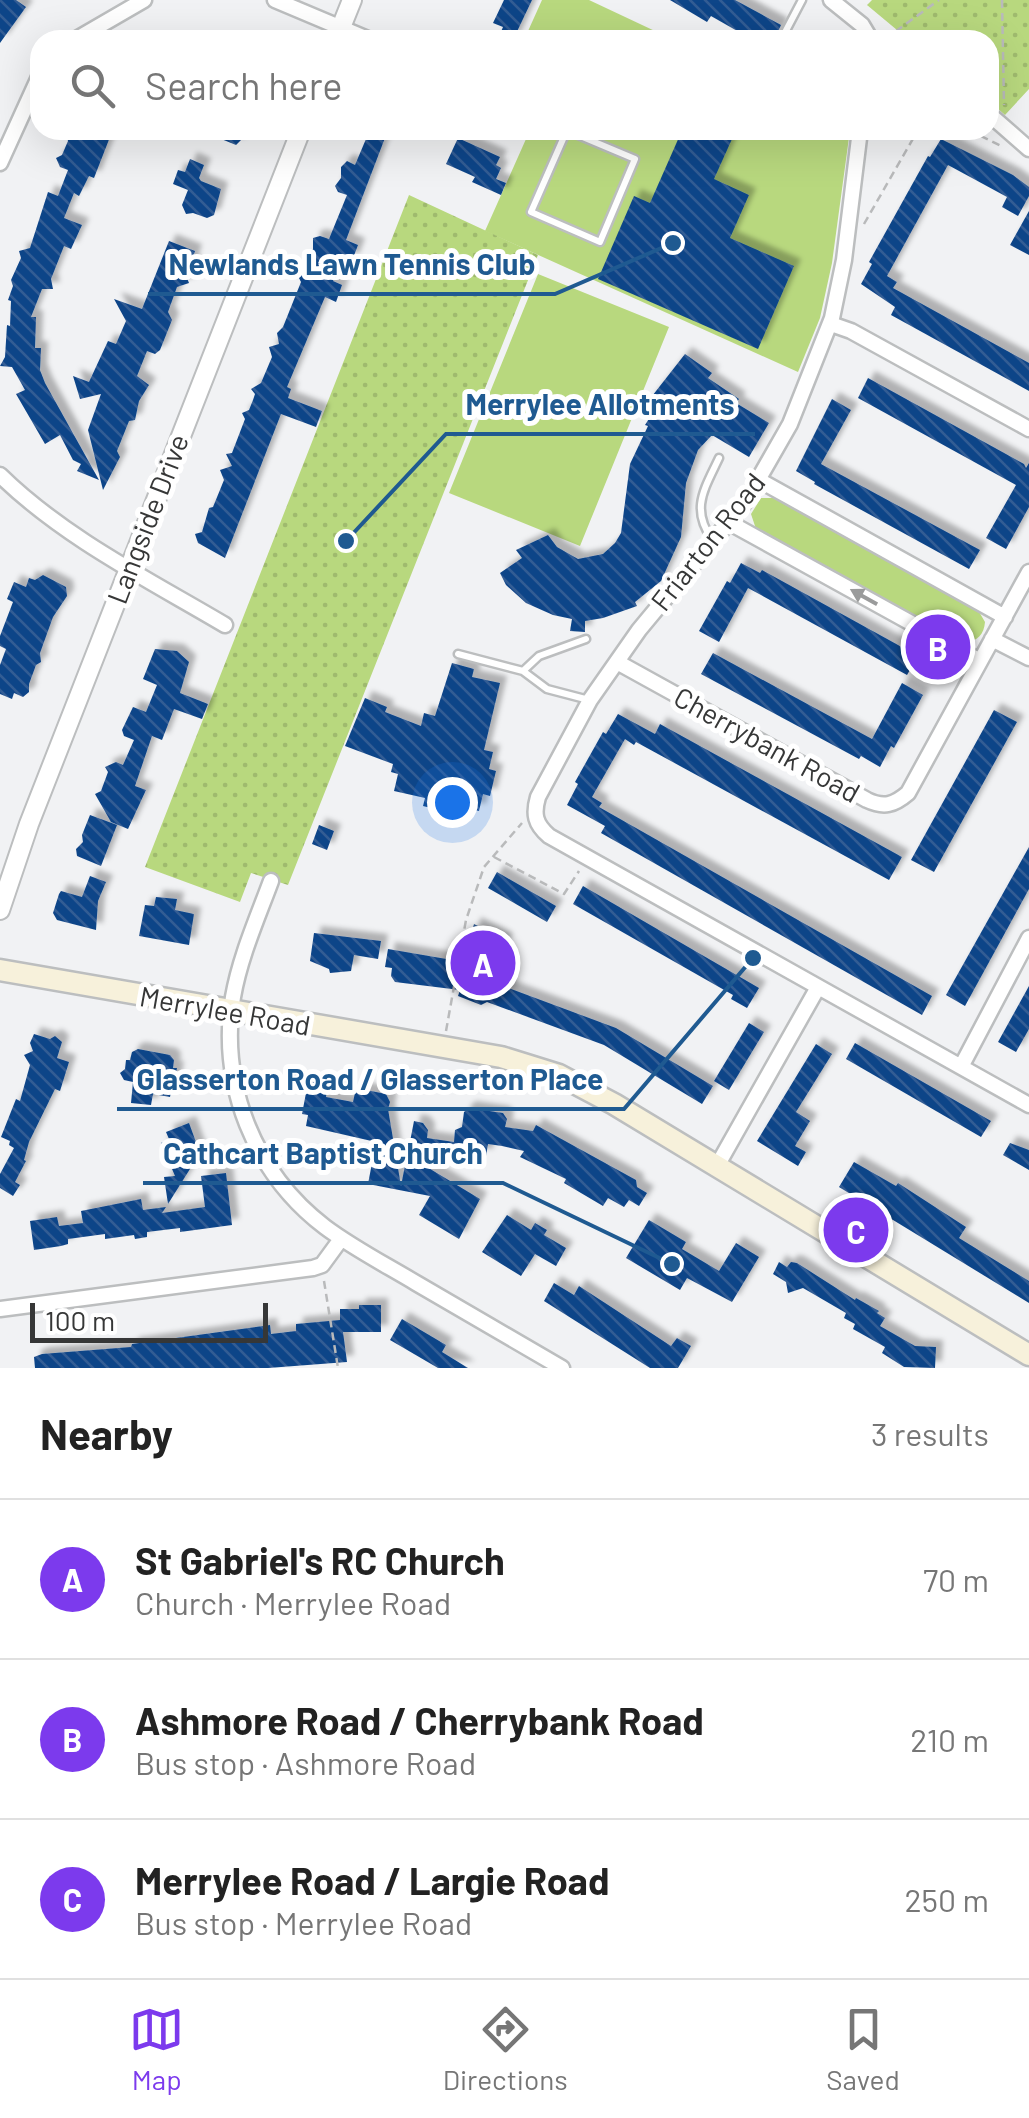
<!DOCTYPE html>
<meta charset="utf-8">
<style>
:root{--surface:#fff;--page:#f2f2f2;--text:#222;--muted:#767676;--line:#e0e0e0;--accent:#7c3aed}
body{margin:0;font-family:Barlow,sans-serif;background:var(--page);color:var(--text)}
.scale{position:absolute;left:30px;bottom:25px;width:238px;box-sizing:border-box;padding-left:10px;border:5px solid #363737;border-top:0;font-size:28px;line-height:35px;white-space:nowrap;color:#363737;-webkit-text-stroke:8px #fff;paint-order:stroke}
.you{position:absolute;left:452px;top:802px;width:35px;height:35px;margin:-25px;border:8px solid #fff;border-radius:50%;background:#1a73e8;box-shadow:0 0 0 15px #1a73e833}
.badge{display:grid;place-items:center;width:65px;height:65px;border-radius:50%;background:var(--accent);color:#fff;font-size:32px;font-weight:700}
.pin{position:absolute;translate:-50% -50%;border:5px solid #fff;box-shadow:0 2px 10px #0006}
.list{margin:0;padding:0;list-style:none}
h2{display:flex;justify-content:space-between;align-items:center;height:130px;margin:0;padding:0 40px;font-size:42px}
h2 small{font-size:32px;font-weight:400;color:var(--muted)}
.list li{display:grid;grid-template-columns:65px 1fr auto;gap:30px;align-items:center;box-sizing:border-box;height:160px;padding:0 40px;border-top:2px solid var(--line)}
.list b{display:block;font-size:38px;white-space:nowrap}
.list p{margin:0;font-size:32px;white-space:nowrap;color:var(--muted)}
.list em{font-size:32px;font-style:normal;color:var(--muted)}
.icon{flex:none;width:55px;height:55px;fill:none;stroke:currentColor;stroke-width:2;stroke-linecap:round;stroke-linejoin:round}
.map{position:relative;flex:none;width:1029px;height:1368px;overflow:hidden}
.search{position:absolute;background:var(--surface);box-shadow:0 10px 40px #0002;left:30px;right:30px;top:30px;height:110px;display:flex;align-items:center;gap:25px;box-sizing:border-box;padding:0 35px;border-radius:30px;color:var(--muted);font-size:38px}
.sheet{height:610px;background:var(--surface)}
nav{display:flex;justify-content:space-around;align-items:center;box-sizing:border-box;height:140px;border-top:2px solid var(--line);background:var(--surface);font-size:28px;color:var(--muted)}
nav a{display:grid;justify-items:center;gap:5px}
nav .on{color:var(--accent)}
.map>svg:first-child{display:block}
.grass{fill:#b8d87e}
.park{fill:url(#park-dots)}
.building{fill:url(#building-back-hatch);filter:url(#shadow)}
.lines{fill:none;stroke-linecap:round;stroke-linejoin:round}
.service-casing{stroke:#bcbebf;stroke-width:11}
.minor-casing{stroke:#bcbebf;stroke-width:19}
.tertiary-casing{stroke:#bcbebf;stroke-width:22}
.secondary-casing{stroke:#bcbebf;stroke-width:25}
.path{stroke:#b9babb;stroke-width:2.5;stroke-dasharray:8 5;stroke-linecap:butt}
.service{stroke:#fff;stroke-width:6}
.minor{stroke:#fff;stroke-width:14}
.tertiary{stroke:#fff;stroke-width:18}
.secondary{stroke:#f7f1db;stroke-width:20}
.oneway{fill:#9a9b9b}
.labels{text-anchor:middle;stroke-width:10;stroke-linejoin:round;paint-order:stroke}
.street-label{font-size:28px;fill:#363737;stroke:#fff}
.leader{fill:none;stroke:#1f5a91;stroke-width:4}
.callout-dot{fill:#1f5a91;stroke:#fff;stroke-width:4}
.callout-label{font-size:30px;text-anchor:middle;font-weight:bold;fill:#1f5a91;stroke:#fff;stroke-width:10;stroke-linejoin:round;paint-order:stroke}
</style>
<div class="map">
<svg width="1029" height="1368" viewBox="0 0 1029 1368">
<defs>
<pattern id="park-dots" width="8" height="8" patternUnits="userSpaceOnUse" patternTransform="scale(2.5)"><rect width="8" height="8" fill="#b8d87e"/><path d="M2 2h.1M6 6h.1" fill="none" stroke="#9fba6e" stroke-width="1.8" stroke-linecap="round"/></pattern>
<pattern id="building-back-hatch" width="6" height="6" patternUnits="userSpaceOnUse" patternTransform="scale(2.5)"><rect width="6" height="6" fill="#0f4488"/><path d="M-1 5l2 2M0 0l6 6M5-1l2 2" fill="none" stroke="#335d94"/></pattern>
<filter id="shadow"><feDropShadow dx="7" dy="-7" stdDeviation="2.5" flood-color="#0004"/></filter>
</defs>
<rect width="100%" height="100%" fill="#f1f2f4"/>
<path class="grass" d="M542 0H589L674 40H524Z
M530 130H850L832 263 820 318 798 372 485 231Z
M538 274 669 327 580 546 449 493Z
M761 498H774L978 610 985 622C984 636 975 644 961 641L756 529 751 514Z"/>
<path class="park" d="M872 0H1029V89L1005 115 989 101V40H909L867 5Z
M409 195 538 255 288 885 251 873 240 902 145 867Z"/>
<path class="building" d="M0 0H16L26 7 0 43Z
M504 0H532L513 40 500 34 503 27 493 23Z
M670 0H735L781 25 774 40H753L711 16 707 22Z
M72 130H93L110 137 94 178 89 176 79 196 74 193 64 218 82 225 71 249 64 246 51 279 53 289H42L31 317H36L35 348H41L40 370 45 383 99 480 77 471 81 464 73 460 60 435 45 444 16 394 25 390 12 367 0 366 5 357 7 325 10 326 11 301 8 300 13 286 11 280 21 258 19 251 30 248 48 192 58 196 68 170 60 167 56 158 62 155 68 141 66 134Z
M199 130H242L245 136 236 145Z
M344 130H388L346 240 358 245 352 261 343 257 333 281 342 285 336 302 325 297 287 387 291 389 288 398 322 411 316 427 281 414 225 558 198 543 195 534 202 532 209 508 213 507 224 480 220 470 232 466 226 454 232 453 245 419 242 413 249 410 253 400 255 394 251 389 261 383 272 357 269 347 279 344 277 333 283 327 301 282 298 276 313 249V238L320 236 329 239 347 195 338 192 335 186 341 178V167L347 161 355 165 366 139Z
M685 130H726L724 135 732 139 714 179 749 195 730 238 794 266 758 349 598 279 634 196 650 203 680 135 682 136Z
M458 138 500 157 496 165 501 168 496 179 506 183 501 195 472 182 475 177 446 164Z
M941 139 1013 175 1029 187V196L1018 216 1002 207 1007 197 948 165 887 276 897 282 893 288 1029 363V391L891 315 895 307 861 284 872 264 869 262 928 156 930 157Z
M190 159 204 165 199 178 201 181 221 189 214 215 207 218 193 213 186 214 182 205 188 190 173 184 178 170 185 172Z
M1029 211V255L1010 245Z
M169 241 195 251 192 260 195 267 185 273 189 283 177 287 168 312 172 320 160 350 155 354 147 351 137 376 149 385 139 401 135 420 129 421 117 451 120 457 103 490 88 430 101 394 80 399 73 376 89 382 108 341 116 344 126 321 114 299 142 309Z
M685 354 712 373 708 378 739 399 736 403 769 423 749 457 712 435 698 450 686 483 681 537 661 581 635 602 637 606 603 618 585 621V632L570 631 572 619 553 615 526 603 506 585 500 573 522 558 516 550 548 535 557 547 578 559 603 554 615 543 621 533 630 464 648 426 645 425 657 406 649 400Z
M868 378 1024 464 1026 468 1029 463V507L1006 549 986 538 1016 485 858 398Z
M832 399 851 410 821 464 980 550 969 569 814 484 815 482 796 471Z
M741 563 760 573 762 570 918 656 907 675 748 588 719 642 699 631 727 581 730 583Z
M43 575 66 587 67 596 53 617 40 653 41 662 36 665 29 684V692L23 697 14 693 12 699 0 694V665L6 649 0 646V636L13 602 7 599 14 582 26 587 29 578 35 580Z
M155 649 177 651 189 662 180 693 208 704 202 719 174 709 162 740 152 736 135 786 146 790 128 829 111 822 95 794 101 791 108 772 105 767 116 762 123 765 134 740 124 736 122 730 133 707 146 712 157 685 143 679Z
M713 653 872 739 902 683 923 695 894 748 891 746 880 767 861 756 859 759 701 674Z
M452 663 474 669 472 677 500 683 484 750 493 752 489 769 496 771 490 796 483 794 479 811 449 804 447 812 423 806 425 798 394 791 398 774 391 772 393 764 345 746 365 698 387 707 385 712 421 726 424 713 435 716Z
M994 710 1017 722 934 872 911 860Z
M618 714 655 734 660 724 902 857 889 880 636 742 634 745 625 739 592 797 602 803 599 807 932 996 922 1015 601 833 605 826 567 805 578 784 575 782 603 732 606 734Z
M90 815 117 825 101 866 77 856 76 849 83 842 82 835Z
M319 825 334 831 327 850 312 844Z
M1029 847V889L965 1006 946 995Z
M497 872 556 906 547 922 488 888Z
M90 876 106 882 98 901 96 930 57 920 53 913 59 894 61 891 82 897Z
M583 886 759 988 747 1008 731 999 733 995 573 904Z
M156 897 177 899 175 910 194 914 189 945 139 936 145 905 154 906Z
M474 924 506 940 501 951 506 953 495 983 616 1028 713 1086 702 1104 604 1045 487 1002 481 1005 458 996 460 990 395 982 391 976 392 968 385 967 388 949 464 962Z
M314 933 381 941 378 959 354 955 351 971 330 973 329 969 310 961Z
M1029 986V1029L1016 1052 998 1042Z
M749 1023 764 1032 729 1090 714 1081Z
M34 1034 50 1039 55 1036 62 1042 57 1058 69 1062 60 1091 55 1089 29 1142 24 1160 26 1161 15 1182 20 1185 13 1196 0 1188V1174L14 1148 9 1145 10 1141 1 1137 16 1099 20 1101 30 1065 24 1055 33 1051 30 1043Z
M855 1043 991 1121 981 1137 846 1059Z
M816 1044 832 1054 796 1112 810 1121 795 1146 806 1152 798 1166 757 1141Z
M138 1049 170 1055 174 1060 173 1068H177L175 1078 178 1082 172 1087 170 1097 153 1094 151 1105 131 1103 133 1082 124 1080 120 1073 125 1069 126 1060H130L132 1052Z
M313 1082 328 1084 326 1097 353 1102 356 1088 386 1094 390 1102 388 1109 401 1186 407 1155 480 1199 459 1239 419 1215 430 1196 368 1184 376 1142 306 1126 308 1115 302 1114 306 1093 311 1094Z
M469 1108 503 1113 507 1119 505 1127 533 1131 536 1125 636 1180 637 1187 647 1193 639 1206 629 1200 624 1207 608 1198 603 1206 564 1183 566 1179 520 1157 524 1151 502 1146 488 1144 486 1156 454 1151 452 1158 408 1152 414 1121 423 1123 428 1130 427 1138 454 1142 455 1130 462 1127 464 1112Z
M189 1123 200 1153 168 1204 164 1177 175 1176 161 1143 169 1139 166 1132Z
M1010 1143 1029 1150V1170L1003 1155Z
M854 1162 896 1186 898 1183 966 1227 959 1238 1029 1281V1303L839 1187Z
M226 1173 232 1225 180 1232V1228L147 1232V1237L135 1239 134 1235 105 1239V1234L68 1239V1244L61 1246 34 1250 30 1221 57 1217 59 1226 83 1223 81 1211 141 1199 143 1210 166 1207 162 1213 205 1207 201 1176Z
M507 1215 531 1230 535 1223 547 1230 544 1235 566 1248 556 1266 535 1254 521 1276 482 1252Z
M649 1220 686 1242 682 1249 719 1271 736 1243 759 1257 732 1302 687 1278 680 1290 626 1258Z
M779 1262 787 1267 791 1262 797 1263 855 1300 856 1298 879 1311 877 1313 885 1318 880 1326 915 1346 936 1347 935 1368 904 1367 882 1353 885 1347 853 1329 855 1324 844 1318 846 1313 803 1288 788 1293 786 1282 773 1274Z
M554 1283 574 1295 579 1286 671 1346 677 1338 691 1346 678 1368H650L544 1301Z
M359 1305H381V1332H343L347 1362 268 1368H35L34 1357 42 1354 131 1347 132 1344 270 1325 271 1334 296 1331V1324L340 1320V1309H359Z
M402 1319 446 1345 442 1352 468 1368H438L390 1340Z"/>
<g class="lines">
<defs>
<path id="service" d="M781 40 802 0
M566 130 635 159 600 242 531 212 567 130
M713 541C690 509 704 490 719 458
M458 654 523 671 547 689 589 700
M523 671 539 656 586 639"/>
<path id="minor" d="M275 0 370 40
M831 0 862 25 871 40
M75 40 144 0
M989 114 1029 149
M860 130 844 260 832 318 790 424 746 501 639 630 590 700 538 797C533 814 535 824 549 836L1029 1105
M0 163 40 75
M831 324 851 331 1029 429
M0 475C63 537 149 580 225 625
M759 480 1005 617
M730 523 980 661
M992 639 1029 658
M617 662 867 800C884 808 894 805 908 793L1029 572
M271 881C257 919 240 957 233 997 219 1084 254 1173 325 1227 353 1248 386 1265 416 1283 465 1311 513 1340 562 1368
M962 1065 1029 938
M717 1166 817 989
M0 1309 313 1268 322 1265 341 1239"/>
<path id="tertiary" d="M336 40 352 0
M0 910 29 824 301 130"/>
<path id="secondary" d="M0 970 501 1057 559 1075 614 1104 1029 1355"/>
</defs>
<use href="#service" class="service-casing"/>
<use href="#minor" class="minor-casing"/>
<use href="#tertiary" class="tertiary-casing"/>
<use href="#secondary" class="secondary-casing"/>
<path class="path" d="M1002 0 1004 105
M885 39 939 0
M969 130 1003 147
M864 224 918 130
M494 857 564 894 579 871
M446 1031 466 920 484 867 522 823
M324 1281 338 1368"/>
<use href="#service" class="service"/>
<use href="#minor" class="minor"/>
<use href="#tertiary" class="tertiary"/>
<use href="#secondary" class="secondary"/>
</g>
<defs><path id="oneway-solid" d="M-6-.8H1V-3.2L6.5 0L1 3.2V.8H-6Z" transform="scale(2.5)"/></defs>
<use class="oneway" href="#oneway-solid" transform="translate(864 597) rotate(-151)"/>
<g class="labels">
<g class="street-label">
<text transform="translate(148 519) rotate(-69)" y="10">Langside Drive</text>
<text transform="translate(708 542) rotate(-52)" y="10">Friarton Road</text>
<text transform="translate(767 745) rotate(29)" y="10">Cherrybank Road</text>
<text transform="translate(225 1011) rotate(10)" y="10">Merrylee Road</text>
</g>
</g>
<path class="leader" d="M673 243L555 294H148M346 541L446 434H755M753 958L624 1109H117M672 1264L503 1183H143"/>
<g class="callout-dot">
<circle cx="673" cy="243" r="10"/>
<circle cx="346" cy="541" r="10"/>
<circle cx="753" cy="958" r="10"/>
<circle cx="672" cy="1264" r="10"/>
</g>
<g class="callout-label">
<text x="352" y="275">Newlands Lawn Tennis Club</text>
<text x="600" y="415">Merrylee Allotments</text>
<text x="370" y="1090">Glasserton Road / Glasserton Place</text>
<text x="323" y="1164">Cathcart Baptist Church</text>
</g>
</svg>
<div class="scale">100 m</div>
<div class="you"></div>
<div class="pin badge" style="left:483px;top:963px">A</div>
<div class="pin badge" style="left:938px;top:647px">B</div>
<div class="pin badge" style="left:856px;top:1230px">C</div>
<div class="search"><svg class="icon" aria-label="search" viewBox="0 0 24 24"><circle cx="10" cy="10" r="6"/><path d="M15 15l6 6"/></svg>Search here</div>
</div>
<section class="sheet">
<h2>Nearby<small>3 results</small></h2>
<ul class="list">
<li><span class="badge">A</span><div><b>St Gabriel's RC Church</b><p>Church · Merrylee Road</p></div><em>70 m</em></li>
<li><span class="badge">B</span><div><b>Ashmore Road / Cherrybank Road</b><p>Bus stop · Ashmore Road</p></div><em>210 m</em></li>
<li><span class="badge">C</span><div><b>Merrylee Road / Largie Road</b><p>Bus stop · Merrylee Road</p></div><em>250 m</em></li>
</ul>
</section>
<nav>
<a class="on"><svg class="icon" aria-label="map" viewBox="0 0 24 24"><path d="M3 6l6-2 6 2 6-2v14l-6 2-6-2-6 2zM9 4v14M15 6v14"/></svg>Map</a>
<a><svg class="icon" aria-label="directions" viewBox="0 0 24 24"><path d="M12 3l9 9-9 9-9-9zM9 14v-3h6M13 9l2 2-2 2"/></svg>Directions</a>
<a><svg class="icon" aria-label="saved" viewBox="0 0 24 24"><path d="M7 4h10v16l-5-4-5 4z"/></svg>Saved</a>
</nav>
